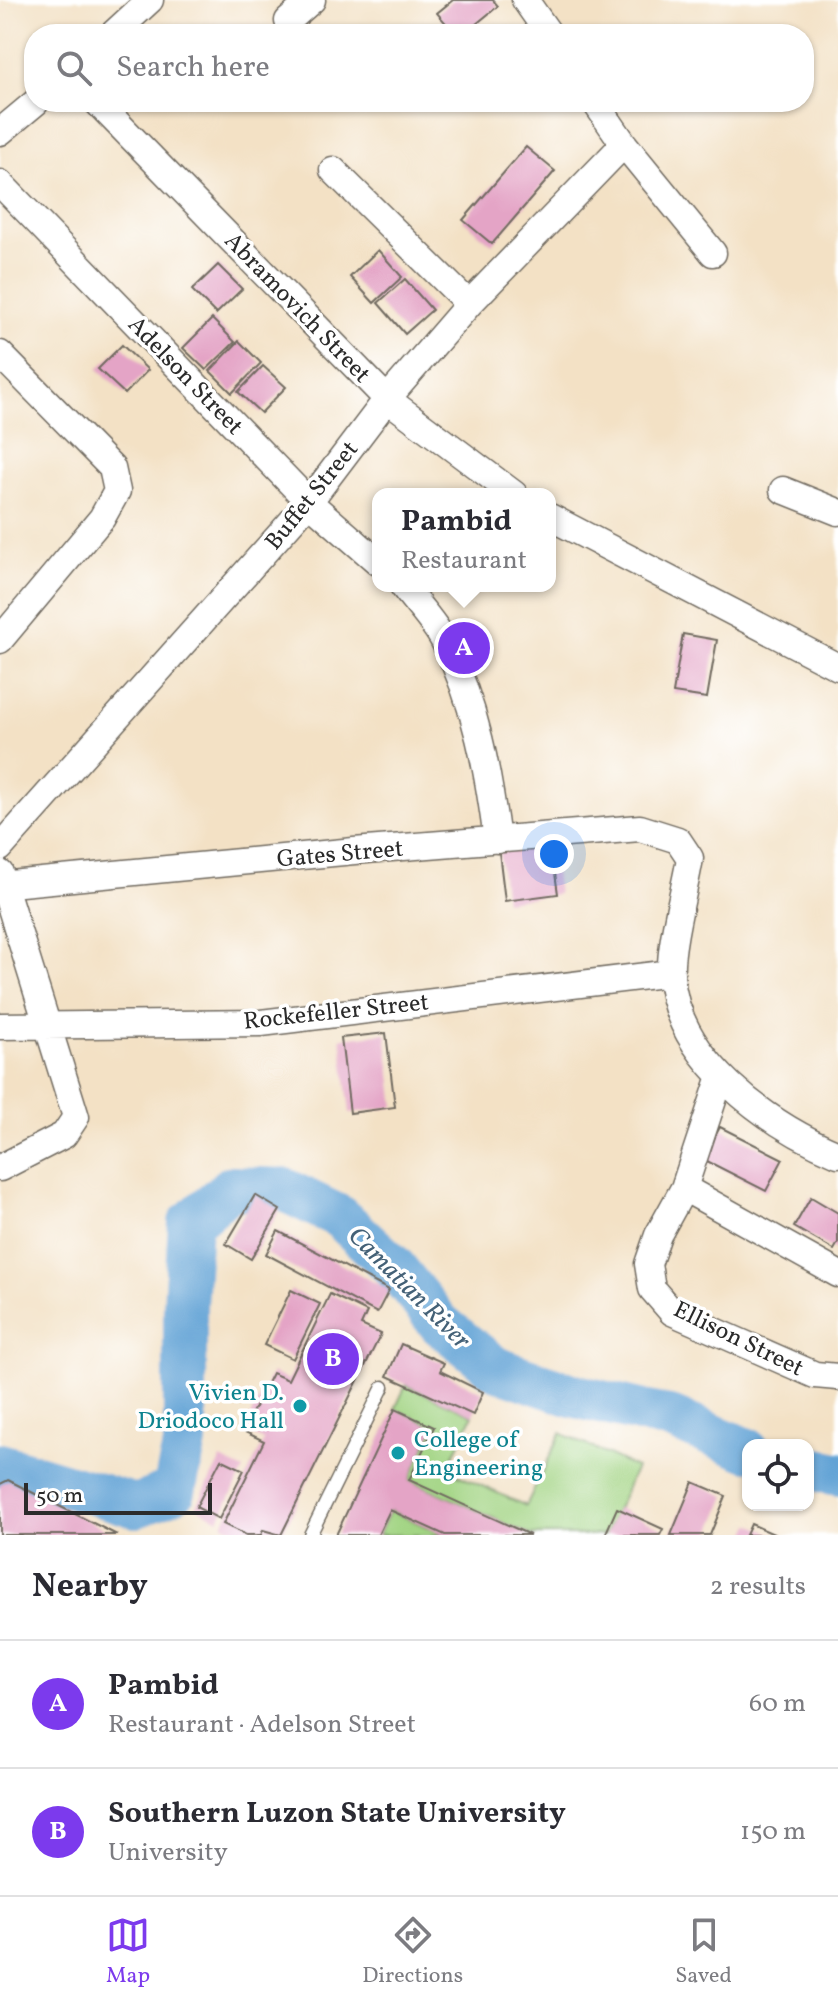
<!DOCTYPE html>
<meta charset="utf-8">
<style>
:root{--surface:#fff;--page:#f2f2f3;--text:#2b2b33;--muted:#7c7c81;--line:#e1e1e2;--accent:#7c3aed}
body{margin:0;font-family:Vollkorn,serif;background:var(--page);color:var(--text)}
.controls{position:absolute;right:24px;bottom:24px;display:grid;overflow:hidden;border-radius:16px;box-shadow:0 2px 6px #0004}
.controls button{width:72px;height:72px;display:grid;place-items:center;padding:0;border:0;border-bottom:2px solid var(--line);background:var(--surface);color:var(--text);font:40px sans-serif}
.scale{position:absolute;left:24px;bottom:20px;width:188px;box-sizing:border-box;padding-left:8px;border:4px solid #2b2b2b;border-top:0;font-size:22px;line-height:28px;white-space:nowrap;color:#2b2b2b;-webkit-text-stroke:6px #fff;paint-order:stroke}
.you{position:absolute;left:554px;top:854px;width:28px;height:28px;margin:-20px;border:6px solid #fff;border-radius:50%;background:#1a73e8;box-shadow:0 0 0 12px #1a73e833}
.badge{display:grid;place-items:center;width:52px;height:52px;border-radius:50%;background:var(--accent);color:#fff;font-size:26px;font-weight:700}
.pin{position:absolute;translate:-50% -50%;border:4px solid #fff;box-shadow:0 2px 8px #0006}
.popup{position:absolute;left:372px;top:488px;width:184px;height:104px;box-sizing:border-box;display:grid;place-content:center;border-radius:16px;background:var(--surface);filter:drop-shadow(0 2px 6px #0005);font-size:26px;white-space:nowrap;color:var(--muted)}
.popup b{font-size:30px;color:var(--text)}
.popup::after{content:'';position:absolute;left:50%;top:100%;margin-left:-16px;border:16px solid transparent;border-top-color:var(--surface)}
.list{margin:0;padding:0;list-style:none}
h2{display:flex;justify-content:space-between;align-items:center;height:104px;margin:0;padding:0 32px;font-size:34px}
h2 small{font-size:26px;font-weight:400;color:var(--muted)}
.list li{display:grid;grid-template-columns:52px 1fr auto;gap:24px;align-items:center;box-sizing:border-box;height:128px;padding:0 32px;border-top:2px solid var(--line)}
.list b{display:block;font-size:30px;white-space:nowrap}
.list p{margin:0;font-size:26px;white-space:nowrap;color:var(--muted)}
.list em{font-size:26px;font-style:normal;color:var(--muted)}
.icon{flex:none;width:44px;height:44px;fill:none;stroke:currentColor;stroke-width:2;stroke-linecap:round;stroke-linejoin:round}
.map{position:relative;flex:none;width:838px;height:1535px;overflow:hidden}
.search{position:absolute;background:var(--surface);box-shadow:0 2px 6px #0004;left:24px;right:24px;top:24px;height:88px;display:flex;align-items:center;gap:20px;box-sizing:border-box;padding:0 28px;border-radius:32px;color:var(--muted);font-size:30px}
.sheet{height:360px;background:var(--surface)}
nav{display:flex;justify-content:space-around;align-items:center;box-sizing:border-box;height:112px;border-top:2px solid var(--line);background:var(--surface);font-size:22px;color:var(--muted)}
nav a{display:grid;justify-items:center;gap:4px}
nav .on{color:var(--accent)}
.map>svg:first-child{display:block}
.green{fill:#a2d483;stroke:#668057;stroke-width:2}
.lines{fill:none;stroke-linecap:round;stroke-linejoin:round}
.river{stroke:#62a3d5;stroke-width:44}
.building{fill:#e4a4c6}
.lane-casing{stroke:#716b61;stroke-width:15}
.street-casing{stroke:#716b61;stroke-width:29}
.lane{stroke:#fff;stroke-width:12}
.street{stroke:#fff;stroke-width:26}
.culture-dot{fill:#0f9aa8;stroke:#fff;stroke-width:3}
.labels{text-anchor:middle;stroke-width:7;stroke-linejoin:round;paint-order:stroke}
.street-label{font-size:24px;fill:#2b2b2b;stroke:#fff}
.culture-label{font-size:24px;fill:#0d838f;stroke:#fff;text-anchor:end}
.water-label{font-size:26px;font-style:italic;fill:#446177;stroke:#fff}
</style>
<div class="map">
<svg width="838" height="1535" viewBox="0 0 838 1535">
<rect width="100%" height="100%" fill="#fff"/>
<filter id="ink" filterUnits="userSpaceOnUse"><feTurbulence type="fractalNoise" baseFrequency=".0125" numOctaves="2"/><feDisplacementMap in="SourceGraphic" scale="16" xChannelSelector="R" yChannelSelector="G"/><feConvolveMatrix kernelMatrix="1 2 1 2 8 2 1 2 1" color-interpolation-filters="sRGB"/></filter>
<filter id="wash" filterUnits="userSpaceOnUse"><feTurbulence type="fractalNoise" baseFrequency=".006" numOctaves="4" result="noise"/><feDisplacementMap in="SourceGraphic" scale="32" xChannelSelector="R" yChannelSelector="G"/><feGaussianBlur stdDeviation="1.8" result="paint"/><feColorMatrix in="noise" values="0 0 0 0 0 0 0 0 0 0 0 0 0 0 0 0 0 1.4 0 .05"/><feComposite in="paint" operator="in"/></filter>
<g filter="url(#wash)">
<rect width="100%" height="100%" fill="#f3e1c5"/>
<path class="green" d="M406 1385 473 1415 447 1470 526 1506 561 1433 636 1468 605 1535H530L409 1480 434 1427 395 1409Z
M390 1510 445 1535H378Z"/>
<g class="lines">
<path class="river" d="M0 1465 136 1506 174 1491 185 1442V1306L190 1223 231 1188 285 1190 340 1217 395 1268 440 1324 495 1368 572 1395 673 1419 748 1450
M808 1468 838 1474"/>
</g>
<g id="blocks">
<path class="building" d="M453 0H493L498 6 464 34H455L437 13Z
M526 147 555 171 492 244 463 220Z
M378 250 402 277 374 303 350 277Z
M218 265 242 289 216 314 192 290Z
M405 279 432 310 405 334 378 303Z
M212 319 235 342 206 370 183 348Z
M239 341 261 363 232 393 210 371Z
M122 345 148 370 125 394 98 369Z
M263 366 286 387 261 413 238 392Z
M683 634 717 640 707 698 673 693Z
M551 845 558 894 505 901 499 852Z
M386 1033 395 1107 350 1113 341 1038Z
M720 1127 783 1159 766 1191 703 1159Z
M255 1195 280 1210 251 1259 226 1244Z
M811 1197 838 1213V1243L834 1250 794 1227Z
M278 1231 389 1290 377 1313 266 1254Z
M291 1290 320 1304 293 1359 264 1345Z
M330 1294 367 1312 361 1325 381 1334 281 1535 263 1530 261 1535H246L223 1524 264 1441 243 1431 272 1373 288 1380Z
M401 1344 444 1363 440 1371 483 1392 473 1415 387 1376Z
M395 1409 434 1427 409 1480 530 1535H445L390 1510 378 1535H336Z
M221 1459 244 1470 219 1519 196 1507Z
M8 1480 55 1504 117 1535H0V1484Z
M693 1482 726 1496 710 1535H671Z
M617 1508 663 1529 660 1535H605Z
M751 1524 776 1535H746Z"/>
</g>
</g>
<g filter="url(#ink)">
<use href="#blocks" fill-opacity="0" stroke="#716b61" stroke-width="2"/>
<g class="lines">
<defs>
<path id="lane" d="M310 1535 383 1387"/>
<path id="street" d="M525 0 549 34
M288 21 312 0
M113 34 150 0
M97 102 387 399 514 494
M595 102 624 144 713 253
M0 132 36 102
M333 170 469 304
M0 183 309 502 378 562
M0 354 112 468 117 491 102 518 0 640
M783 490 838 512
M550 517 838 667
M403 586C416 604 434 622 444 641 476 704 488 771 497 840
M0 848 309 502 387 399 469 304 624 144
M0 873 76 1117 64 1135 0 1168
M0 885 354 851 640 828 678 840 690 858C685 888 669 947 671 974 675 1058 767 1124 838 1154
M0 1026 261 1023 671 973
M720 1079 684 1188 658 1235 648 1264 652 1289 672 1312 815 1375 838 1377
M684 1188 838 1274"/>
</defs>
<use href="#lane" class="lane-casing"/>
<use href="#street" class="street-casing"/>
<use href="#lane" class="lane"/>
<use href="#street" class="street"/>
</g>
</g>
<g class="culture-dot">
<circle cx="300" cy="1406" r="8"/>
<circle cx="398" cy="1453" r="8"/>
</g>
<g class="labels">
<g class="street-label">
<text transform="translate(298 307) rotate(46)" y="8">Abramovich Street</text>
<text transform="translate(186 375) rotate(46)" y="8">Adelson Street</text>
<text transform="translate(311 495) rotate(-51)" y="8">Buffet Street</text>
<text transform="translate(340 853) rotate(-5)" y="8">Gates Street</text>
<text transform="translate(336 1011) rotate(-6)" y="8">Rockefeller Street</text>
<text transform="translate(739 1338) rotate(26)" y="8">Ellison Street</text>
</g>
<g class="culture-label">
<text x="284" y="1400">Vivien D.<tspan x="284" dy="28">Driodoco Hall</tspan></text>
<text x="414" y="1447" text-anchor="start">College of<tspan x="414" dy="28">Engineering</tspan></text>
</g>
<g class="water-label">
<text transform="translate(410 1287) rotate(45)" y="9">Camatian River</text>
</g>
</g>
</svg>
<div class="controls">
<button><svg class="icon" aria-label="locate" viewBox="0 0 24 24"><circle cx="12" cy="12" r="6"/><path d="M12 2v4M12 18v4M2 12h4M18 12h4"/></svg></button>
</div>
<div class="scale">50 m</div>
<div class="you"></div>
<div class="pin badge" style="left:464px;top:648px">A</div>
<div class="popup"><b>Pambid</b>Restaurant</div>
<div class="pin badge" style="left:333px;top:1359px">B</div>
<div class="search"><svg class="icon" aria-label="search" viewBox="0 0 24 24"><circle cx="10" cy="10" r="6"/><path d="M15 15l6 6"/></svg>Search here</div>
</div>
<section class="sheet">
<h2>Nearby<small>2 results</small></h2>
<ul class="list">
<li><span class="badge">A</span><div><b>Pambid</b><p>Restaurant · Adelson Street</p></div><em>60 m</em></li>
<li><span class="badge">B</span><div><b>Southern Luzon State University</b><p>University</p></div><em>150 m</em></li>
</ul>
</section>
<nav>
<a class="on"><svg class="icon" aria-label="map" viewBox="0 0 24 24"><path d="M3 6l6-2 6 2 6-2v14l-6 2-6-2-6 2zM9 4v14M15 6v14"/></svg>Map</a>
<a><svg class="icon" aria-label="directions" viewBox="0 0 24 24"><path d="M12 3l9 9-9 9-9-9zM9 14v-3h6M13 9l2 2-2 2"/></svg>Directions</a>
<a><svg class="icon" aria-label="saved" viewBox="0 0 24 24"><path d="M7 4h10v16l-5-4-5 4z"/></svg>Saved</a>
</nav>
